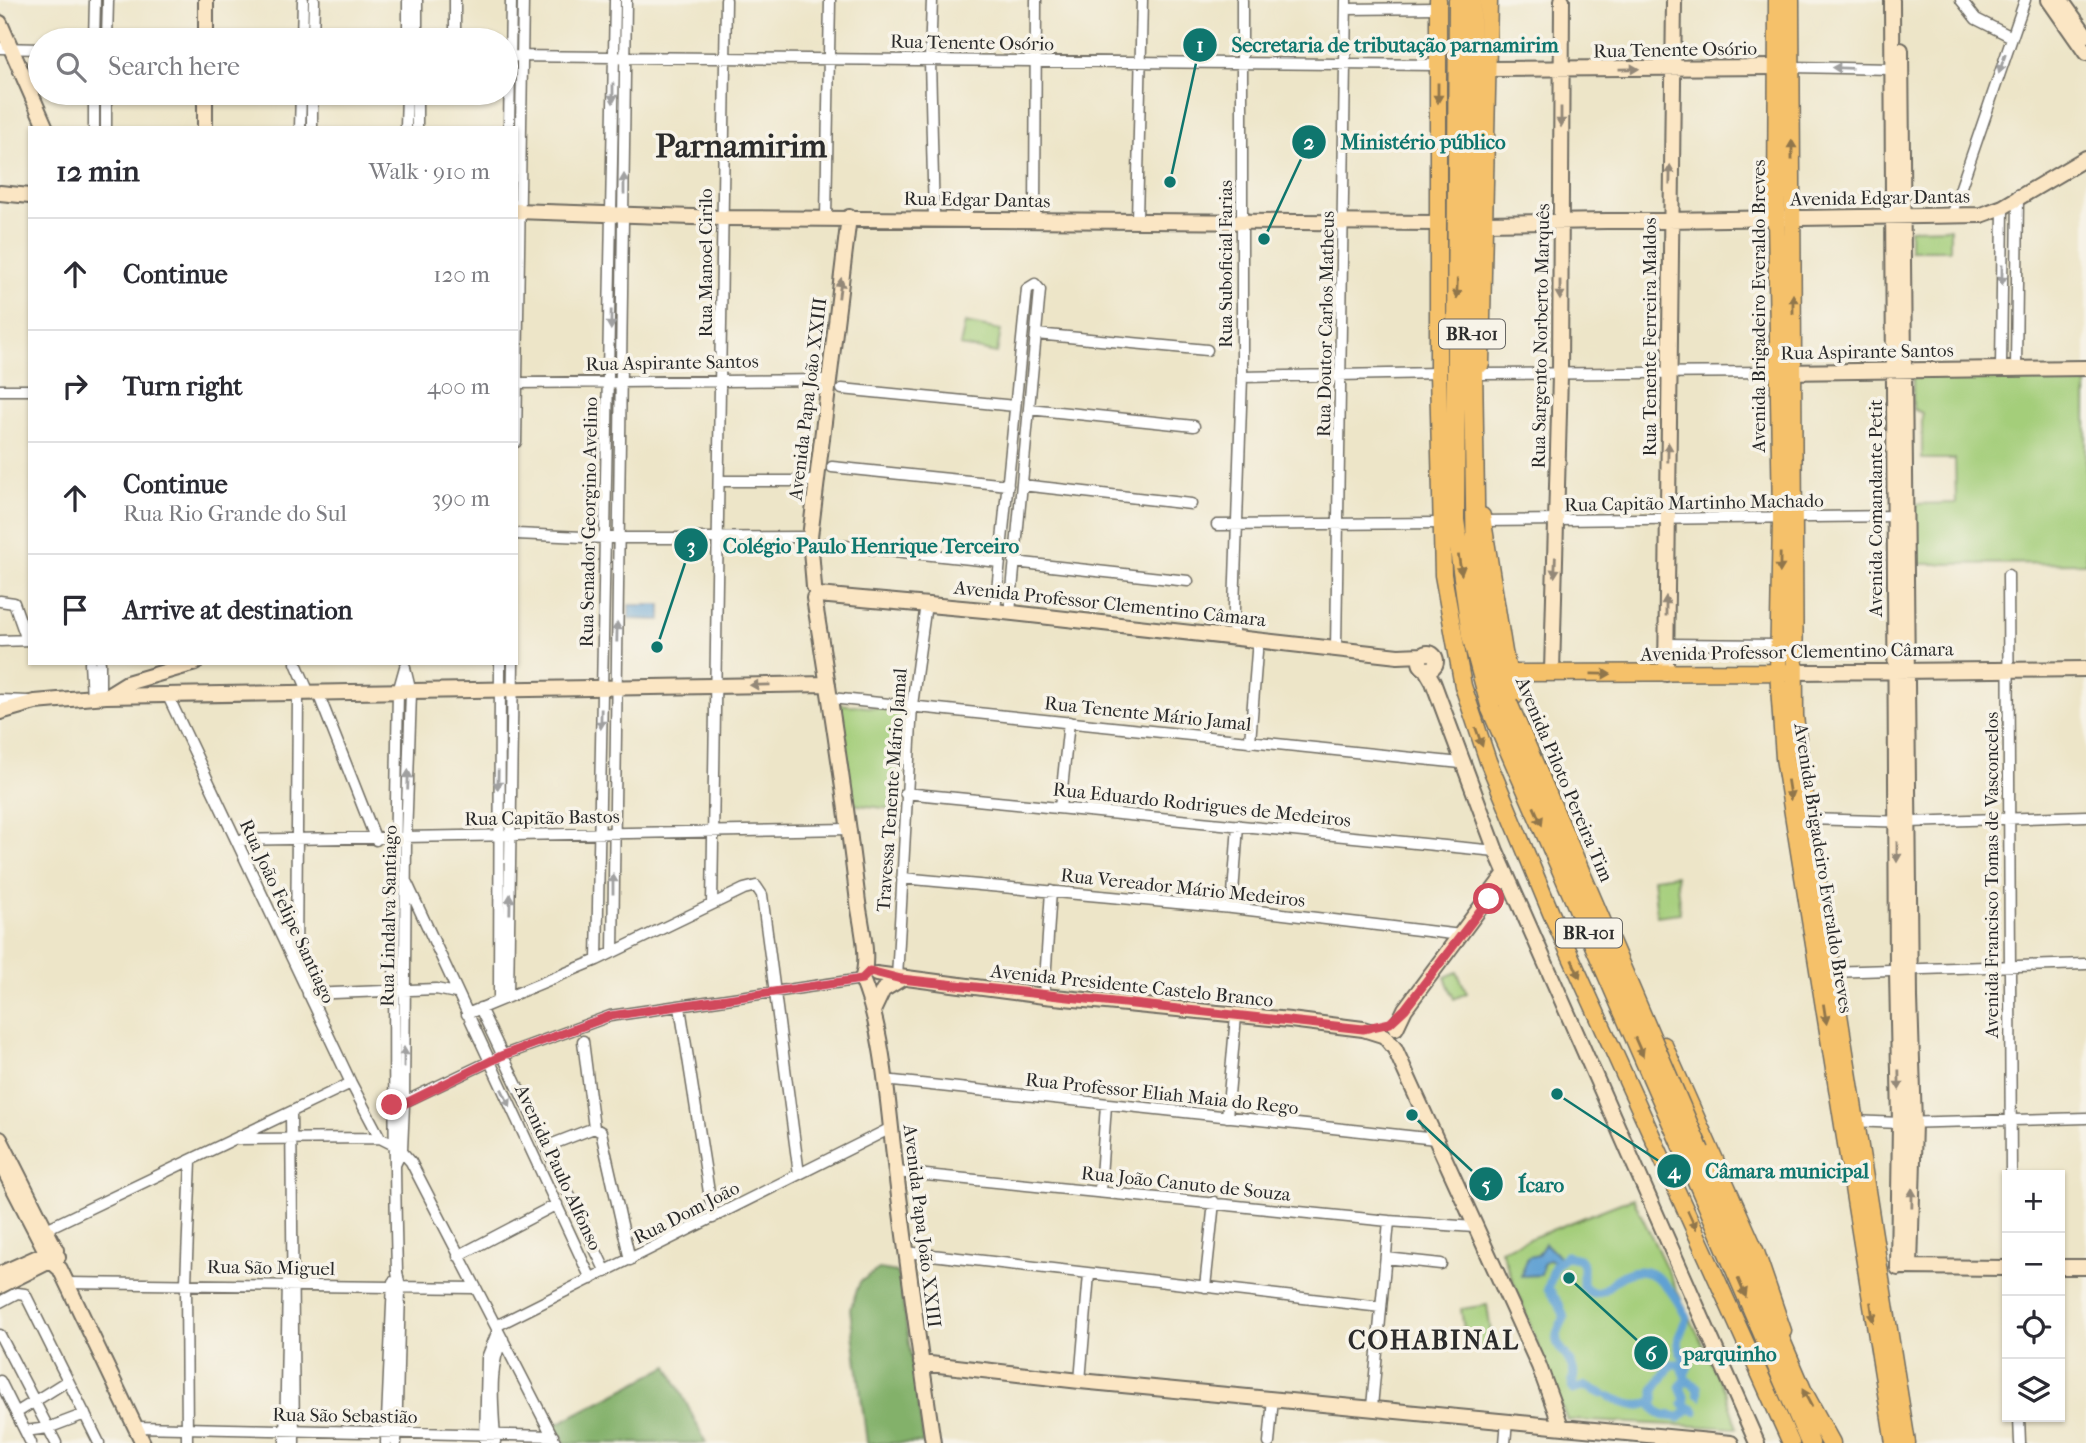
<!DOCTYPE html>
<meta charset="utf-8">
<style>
:root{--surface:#fff;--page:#f7f7f7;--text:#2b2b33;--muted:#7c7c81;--line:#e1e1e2}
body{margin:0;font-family:"IM FELL French Canon",serif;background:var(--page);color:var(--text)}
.controls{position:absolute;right:21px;bottom:21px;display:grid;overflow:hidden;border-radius:0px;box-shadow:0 2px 5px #0004}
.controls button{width:63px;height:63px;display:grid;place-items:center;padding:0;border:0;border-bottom:2px solid var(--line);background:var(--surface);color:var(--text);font:35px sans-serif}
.stop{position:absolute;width:21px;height:21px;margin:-16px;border:5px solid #d1495b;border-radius:50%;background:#fff}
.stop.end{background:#d1495b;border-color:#fff;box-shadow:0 2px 7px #0008}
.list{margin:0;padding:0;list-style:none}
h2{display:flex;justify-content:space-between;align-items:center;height:91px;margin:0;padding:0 28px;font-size:30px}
h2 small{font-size:23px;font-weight:400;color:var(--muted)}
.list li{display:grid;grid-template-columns:46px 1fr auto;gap:21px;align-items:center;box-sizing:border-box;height:112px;padding:0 28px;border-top:2px solid var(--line)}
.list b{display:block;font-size:26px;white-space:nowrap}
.list p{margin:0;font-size:23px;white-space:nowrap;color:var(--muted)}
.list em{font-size:23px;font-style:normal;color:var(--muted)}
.icon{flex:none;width:38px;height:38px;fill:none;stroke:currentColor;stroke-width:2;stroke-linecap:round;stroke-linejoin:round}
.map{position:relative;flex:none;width:2086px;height:1443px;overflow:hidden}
.search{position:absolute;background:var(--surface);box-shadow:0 2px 5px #0004;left:28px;top:28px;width:490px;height:77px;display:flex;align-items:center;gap:18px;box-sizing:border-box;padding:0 24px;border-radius:38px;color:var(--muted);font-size:26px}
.panel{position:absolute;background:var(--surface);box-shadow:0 2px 5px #0004;left:28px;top:126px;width:490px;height:539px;border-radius:0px}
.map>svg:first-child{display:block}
.green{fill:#a4ce7a;stroke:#687c52;stroke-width:2}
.forest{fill:#83b16a;stroke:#576e4a;stroke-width:2}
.water{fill:#60a1d3;stroke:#46667f;stroke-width:2}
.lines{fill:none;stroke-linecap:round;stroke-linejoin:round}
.stream{stroke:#60a1d3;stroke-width:2.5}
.canal{stroke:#60a1d3;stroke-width:9}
.street-casing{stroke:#6f6c62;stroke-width:13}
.secondary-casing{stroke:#6f6c62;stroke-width:18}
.primary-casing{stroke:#6f6c62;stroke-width:19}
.highway-casing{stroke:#6f6c62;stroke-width:21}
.street{stroke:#fff;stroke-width:10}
.secondary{stroke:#fbe6c4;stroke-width:14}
.primary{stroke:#f5c16b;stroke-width:16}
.highway{stroke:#f5c16b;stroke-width:18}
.highway-bridge-casing{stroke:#6f6c62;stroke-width:21;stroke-linecap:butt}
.highway-bridge{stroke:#f5c16b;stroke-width:18}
.oneway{fill:#a0a0a0}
.oneway2{fill:#938878}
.oneway3{fill:#90764b}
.route{stroke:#d1495b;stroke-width:9}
.labels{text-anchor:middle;stroke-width:7;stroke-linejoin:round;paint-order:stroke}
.shield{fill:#f7f3e8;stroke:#686764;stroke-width:2}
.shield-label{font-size:18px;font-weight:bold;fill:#2b2b2b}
.street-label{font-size:19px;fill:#2b2b2b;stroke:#f7f3e8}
.district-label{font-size:26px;font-weight:bold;letter-spacing:2px;fill:#2b2b2b;stroke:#f7f3e8}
.town-label{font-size:33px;font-weight:bold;fill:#2b2b2b;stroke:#f7f3e8}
.leader{fill:none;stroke:#0f766e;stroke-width:2.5}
.callout-dot{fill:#0f766e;stroke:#f7f3e8;stroke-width:2.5}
.mark-label{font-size:21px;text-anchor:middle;font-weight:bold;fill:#fff}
.callout-label{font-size:21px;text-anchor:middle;font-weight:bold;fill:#0f766e;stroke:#f7f3e8;stroke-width:7;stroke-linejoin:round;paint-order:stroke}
</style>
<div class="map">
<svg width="2086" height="1443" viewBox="0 0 2086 1443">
<rect width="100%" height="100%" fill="#f7f3e8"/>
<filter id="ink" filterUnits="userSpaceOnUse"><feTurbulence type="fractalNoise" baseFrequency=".0143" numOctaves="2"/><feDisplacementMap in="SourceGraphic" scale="14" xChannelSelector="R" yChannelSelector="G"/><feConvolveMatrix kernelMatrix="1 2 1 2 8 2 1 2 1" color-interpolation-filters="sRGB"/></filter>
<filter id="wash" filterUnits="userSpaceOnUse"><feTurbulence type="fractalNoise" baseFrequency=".00686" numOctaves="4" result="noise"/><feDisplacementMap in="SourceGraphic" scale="28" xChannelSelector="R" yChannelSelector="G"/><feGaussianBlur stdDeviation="1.57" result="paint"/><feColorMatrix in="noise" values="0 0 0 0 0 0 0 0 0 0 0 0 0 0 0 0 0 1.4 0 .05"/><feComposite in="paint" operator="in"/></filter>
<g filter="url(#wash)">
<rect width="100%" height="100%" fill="#ede5c8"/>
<path class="green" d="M1950 228V250H1910V229Z
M965 323 1001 330 997 353 960 346Z
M2086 374V563L1913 564V504L1956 503 1955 459H1922V413L1913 409V375Z
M838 704 908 711 899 810 852 804Z
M1676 875 1680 913 1657 916 1653 878Z
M1457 972 1467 993 1454 999 1445 977Z
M1633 1198 1725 1391 1737 1428 1567 1420 1501 1250Z
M1487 1305 1493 1346 1467 1349 1461 1309Z"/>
<path class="forest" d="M879 1269 897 1272 899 1277 924 1443H867L850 1309 860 1282Z
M668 1366 706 1443H565L555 1425Z"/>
<path class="water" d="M629 605H661V620L629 619Z
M1545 1243 1560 1258 1557 1263 1549 1260 1543 1264 1541 1275 1521 1276 1528 1257 1538 1255Z"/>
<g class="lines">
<path class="stream" d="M1698 1394 1701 1400"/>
<path class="canal" d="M1686 1380 1680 1387 1685 1399 1683 1404 1695 1411
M1602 1394 1586 1386 1573 1390C1570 1382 1576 1377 1573 1369 1563 1342 1547 1349 1564 1318L1559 1304 1548 1289 1555 1266 1566 1256 1579 1259 1583 1265V1285L1591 1293C1604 1294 1608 1284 1619 1278 1652 1256 1674 1292 1687 1318 1678 1337 1672 1346 1689 1364L1685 1373
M1610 1397C1626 1404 1639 1410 1654 1400V1390L1671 1364H1680L1686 1380 1697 1387 1698 1394
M1650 1403C1658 1410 1659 1419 1671 1415L1679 1418 1688 1410"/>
</g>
</g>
<g filter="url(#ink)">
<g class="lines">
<defs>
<path id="street" d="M408 0V40
M417 0V40
M932 0 930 61 934 218
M1961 0 1976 19 2012 37
M1346 9 1438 8
M94 40 95 0
M107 40 108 0
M302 40 303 0
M313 40 314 0
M455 40V0
M0 48 40 49
M506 56 1438 65
M1792 67 1892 69
M94 128V93
M106 128V93
M300 128 301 93
M312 128V93
M406 128 407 93
M417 128V93
M509 128 511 0
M1951 216 2025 0
M826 217 830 0
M1035 219 1036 0
M1137 220 1142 0
M1036 334 1207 350
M2001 368 2003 207
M2016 368 2018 195
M1481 374 1779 372
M1242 377 1438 373
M516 383 827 380
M842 389 1015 406
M0 390H30
M1029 409 1194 426
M516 442 523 0
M832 467 1008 485
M719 481H818
M1022 485 1191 504
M1482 521 1899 516
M1217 525 1441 523
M516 534 605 538 810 537
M825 544 1000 562
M1014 562 1188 581
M2008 575 2011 1175
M0 601 14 603 27 640
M995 611 1027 289 1035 284 1040 290 1010 612
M1233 637 1242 377V0
M0 641 30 640
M1666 644 1778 645
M1336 648 1346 0
M90 663 92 697
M296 663 309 693
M318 693 376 840
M168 696 351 1083 380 1138
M100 697V663
M831 698 1461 763
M0 700 28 701
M1250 742 1258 639
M905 793 1496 851
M1060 808 1069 722
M1808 819 1909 822 2086 816
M236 840 849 829
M902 878 1232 908 1461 935
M407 883 591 1279
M712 904 726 0
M1232 908 1238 825
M613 952 626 0
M597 960 615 0
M296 963 298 694
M1828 972 2086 964
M897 978 912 705 926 604
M308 994 436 989 456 993
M1044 996 1051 891
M508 997 513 663
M499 1000 500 663
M680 1007 713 1218
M480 1008 606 1272
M467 1014 597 960 744 889 756 886 762 895 799 1174
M583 1041 594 1128
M884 1080 1436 1139
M400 1104 501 1056 610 1016 862 979
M291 1112 294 1443
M1227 1117 1236 1016
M1852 1121 1900 1123 2086 1118
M237 1139 380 1138 398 1147 411 1162 556 1443
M545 1147 594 1128 601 1132 630 1260
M395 1165 402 1150 404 1104 406 838 411 693 405 668
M896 1172 1389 1221 1474 1227
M1100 1191 1106 1105
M42 1231 351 1083
M906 1252 1381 1307
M458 1256 557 1204
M1386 1258 1441 1264
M66 1283 475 1288
M1205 1287 1214 1202
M0 1302 17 1293 25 1294 99 1443
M496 1326 891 1128
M0 1335 56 1443
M0 1381 31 1443
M1080 1381 1089 1274
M1372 1407 1389 1221
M16 1413 67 1381
M2019 1417 2020 1443
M136 1427 553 1436
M25 1431 48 1428 85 1414
M495 1442C494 1412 487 1366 503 1339
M187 1443 186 1282 191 1161
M285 1443 288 1280
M386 1443 393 1282
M396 1443 400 1288 397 1272C392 1079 394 886 398 692L405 667
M485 1443 487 1358 498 1330
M1269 1443 1273 1398
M1505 1443 1507 1421"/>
<path id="secondary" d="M1892 0 1897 971 1900 1123 1898 1268
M2049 0 2086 53
M2061 0 2086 35
M0 23 46 128
M206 40V0
M1901 50 1910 998 1914 1123 1910 1267
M1489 69 1778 67
M205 128V93
M0 193 30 196
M516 211 722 218 1437 223
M1485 223 1981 215 2003 207 2086 158
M1784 372 2086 368
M814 587 810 537 849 217
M818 595 995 611 1398 656 1422 655
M814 598C830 696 845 795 857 894 859 918 871 956 862 979 885 1034 888 1111 896 1172 907 1263 920 1353 933 1443
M1420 661a8 8 0 1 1 16 0a8 8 0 1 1-16 0Z
M1426 670 1433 682 1496 851 1757 1443
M1552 671 1560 375 1562 0
M1797 672 2086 669
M1666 674 1674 0
M106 696 127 683 195 663
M0 712 35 702 106 696 828 684
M876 974 1044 996 1290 1020 1363 1029 1382 1035
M874 1009 883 990 901 979
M1396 1028 1405 1009 1506 873
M1386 1038 1395 1049 1539 1366 1561 1426
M0 1139 56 1250
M0 1162 51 1261 60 1269 143 1443
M1902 1267 2007 1268
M2060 1267H2086
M0 1274 38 1257
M0 1286 58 1257
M921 1363 1080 1381 1731 1443"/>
<path id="primary" d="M1438 0V373L1443 575 1463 686 1488 761 1551 913 1791 1443
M1777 0 1776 218 1781 519 1778 672 1784 758 1894 1443
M1791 0 1795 716 1808 819 1907 1443
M1481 364 1489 0
M1482 516 1504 652 1514 697
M1508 673 1786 672
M1664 1045 1756 1252 1783 1331"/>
<path id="highway" d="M1458 0 1455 520 1471 635 1491 709
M1472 0 1471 223 1476 571 1493 653 1508 703
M1700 1151 1803 1392 1831 1443
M1687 1158 1810 1443"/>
</defs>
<use href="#street" class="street-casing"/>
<use href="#secondary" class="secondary-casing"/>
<use href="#primary" class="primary-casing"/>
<use href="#highway" class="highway-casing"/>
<use href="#street" class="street"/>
<use href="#secondary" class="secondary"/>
<use href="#primary" class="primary"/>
<use href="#highway" class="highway"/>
<defs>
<path id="highway-bridge" d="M1508 703 1700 1151
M1491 709 1687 1158"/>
</defs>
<use href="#highway-bridge" class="highway-bridge-casing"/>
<use href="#highway-bridge" class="highway-bridge"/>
</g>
<defs><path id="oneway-solid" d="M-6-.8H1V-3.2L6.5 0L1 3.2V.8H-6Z" transform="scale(1.75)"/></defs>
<g class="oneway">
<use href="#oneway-solid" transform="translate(2002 64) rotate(109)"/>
<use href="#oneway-solid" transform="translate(1842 68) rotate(-178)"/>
<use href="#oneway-solid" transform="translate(613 93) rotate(90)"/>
<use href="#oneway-solid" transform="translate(624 184) rotate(-90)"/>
<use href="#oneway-solid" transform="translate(2002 275) rotate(90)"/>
<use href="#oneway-solid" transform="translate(611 320) rotate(91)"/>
<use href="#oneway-solid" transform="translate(617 632) rotate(-89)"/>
<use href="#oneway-solid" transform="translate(601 719) rotate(91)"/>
<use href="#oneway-solid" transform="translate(408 780) rotate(-88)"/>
<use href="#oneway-solid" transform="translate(498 780) rotate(91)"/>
<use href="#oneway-solid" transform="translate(613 884) rotate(-90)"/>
<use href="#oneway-solid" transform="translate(510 904) rotate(-89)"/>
<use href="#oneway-solid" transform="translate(404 1057) rotate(-90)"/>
<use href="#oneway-solid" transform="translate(506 1098) rotate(64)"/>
</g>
<g class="oneway2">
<use href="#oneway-solid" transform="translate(1629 69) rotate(-1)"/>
<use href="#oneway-solid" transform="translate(1561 117) rotate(90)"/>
<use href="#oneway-solid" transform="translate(1670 175) rotate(-89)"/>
<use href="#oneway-solid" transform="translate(840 288) rotate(-83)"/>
<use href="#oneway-solid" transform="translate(1560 290) rotate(90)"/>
<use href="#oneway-solid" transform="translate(1668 452) rotate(-89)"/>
<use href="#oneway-solid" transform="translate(1555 567) rotate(92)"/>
<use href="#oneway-solid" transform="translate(1666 606) rotate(-90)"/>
<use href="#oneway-solid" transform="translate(760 685) rotate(179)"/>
<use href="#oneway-solid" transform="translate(1897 852) rotate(90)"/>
<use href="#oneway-solid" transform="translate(1899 1080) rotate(89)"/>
<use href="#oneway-solid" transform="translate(1912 1198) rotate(-89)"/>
</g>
<g class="oneway3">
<use href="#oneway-solid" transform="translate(1438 93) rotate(90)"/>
<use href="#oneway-solid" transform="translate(1792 150) rotate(-90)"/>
<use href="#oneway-solid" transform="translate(1457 289) rotate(92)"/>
<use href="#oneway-solid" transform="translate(1793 304) rotate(-90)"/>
<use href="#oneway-solid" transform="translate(1780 563) rotate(91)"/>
<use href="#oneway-solid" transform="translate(1460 565) rotate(81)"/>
<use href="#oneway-solid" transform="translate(1601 674) rotate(1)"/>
<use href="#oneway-solid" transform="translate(1479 737) rotate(70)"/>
<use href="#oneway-solid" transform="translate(1789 790) rotate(81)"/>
<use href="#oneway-solid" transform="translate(1538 816) rotate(66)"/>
<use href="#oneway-solid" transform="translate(1576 969) rotate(66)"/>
<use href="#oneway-solid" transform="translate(1825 1014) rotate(81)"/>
<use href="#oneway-solid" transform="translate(1639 1047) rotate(66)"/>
<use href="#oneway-solid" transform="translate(1692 1220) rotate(65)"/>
<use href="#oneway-solid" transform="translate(1742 1288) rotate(67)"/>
<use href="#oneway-solid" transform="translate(1872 1312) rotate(82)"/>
<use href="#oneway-solid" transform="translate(1807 1398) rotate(-118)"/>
</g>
</g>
<g class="lines" filter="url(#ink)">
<path class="route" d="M392 1105 404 1104 501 1056 610 1016 862 979 870 971 901 979 1363 1029 1390 1023 1405 1009 1489 899"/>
</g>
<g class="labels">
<g class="shield">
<rect x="1439" y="319.5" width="66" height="29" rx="5"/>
<rect x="1556" y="918.5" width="66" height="29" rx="5"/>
</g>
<g class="shield-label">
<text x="1472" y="340">BR-101</text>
<text x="1589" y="939">BR-101</text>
</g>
<g class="street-label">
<text transform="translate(972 42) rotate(1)" y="7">Rua Tenente Osório</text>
<text transform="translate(1675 49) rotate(-1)" y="7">Rua Tenente Osório</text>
<text transform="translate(1880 197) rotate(-1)" y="7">Avenida Edgar Dantas</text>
<text transform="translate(977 199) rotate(1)" y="7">Rua Edgar Dantas</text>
<text transform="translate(705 263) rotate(-90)" y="7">Rua Manoel Cirilo</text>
<text transform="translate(1225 264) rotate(-90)" y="7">Rua Suboficial Farias</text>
<text transform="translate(1758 306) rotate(-90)" y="7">Avenida Brigadeiro Everaldo Breves</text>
<text transform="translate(1325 324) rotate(-89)" y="7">Rua Doutor Carlos Matheus</text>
<text transform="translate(1540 336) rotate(-89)" y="7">Rua Sargento Norberto Marquês</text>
<text transform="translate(1649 337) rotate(-90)" y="7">Rua Tenente Ferreira Maldos</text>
<text transform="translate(1867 351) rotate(-1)" y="7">Rua Aspirante Santos</text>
<text transform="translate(672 362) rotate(-1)" y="7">Rua Aspirante Santos</text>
<text transform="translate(807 399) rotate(-83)" y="7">Avenida Papa João XXIII</text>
<text transform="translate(1694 502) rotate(-1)" y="7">Rua Capitão Martinho Machado</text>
<text transform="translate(1875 508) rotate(-90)" y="7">Avenida Comandante Petit</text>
<text transform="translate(588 522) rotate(-89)" y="7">Rua Senador Georgino Avelino</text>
<text transform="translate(1110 603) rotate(6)" y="7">Avenida Professor Clementino Câmara</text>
<text transform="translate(1797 651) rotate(-1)" y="7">Avenida Professor Clementino Câmara</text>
<text transform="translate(1148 713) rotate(6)" y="7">Rua Tenente Mário Jamal</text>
<text transform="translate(1565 779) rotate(67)" y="7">Avenida Piloto Pereira Tim</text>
<text transform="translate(891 790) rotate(-86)" y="7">Travessa Tenente Mário Jamal</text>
<text transform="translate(1202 804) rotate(6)" y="7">Rua Eduardo Rodrigues de Medeiros</text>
<text transform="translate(542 817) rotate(-1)" y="7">Rua Capitão Bastos</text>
<text transform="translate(1824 868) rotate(81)" y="7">Avenida Brigadeiro Everaldo Breves</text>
<text transform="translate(1991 875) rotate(-90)" y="7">Avenida Francisco Tomas de Vasconcelos</text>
<text transform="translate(1183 887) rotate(6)" y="7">Rua Vereador Mário Medeiros</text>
<text transform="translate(288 911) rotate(65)" y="7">Rua João Felipe Santiago</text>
<text transform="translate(388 916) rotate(-89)" y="7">Rua Lindalva Santiago</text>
<text transform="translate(1132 985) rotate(6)" y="7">Avenida Presidente Castelo Branco</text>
<text transform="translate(1162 1093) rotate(6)" y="7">Rua Professor Eliah Maia do Rego</text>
<text transform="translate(559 1167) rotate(65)" y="7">Avenida Paulo Alfonso</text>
<text transform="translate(1186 1183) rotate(6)" y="7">Rua João Canuto de Souza</text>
<text transform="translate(686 1212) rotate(-27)" y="7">Rua Dom João</text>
<text transform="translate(923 1226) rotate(83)" y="7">Avenida Papa João XXIII</text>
<text transform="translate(271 1267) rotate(1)" y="7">Rua São Miguel</text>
<text transform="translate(345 1415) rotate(1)" y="7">Rua São Sebastião</text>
</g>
<g class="district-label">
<text x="1434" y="1349">COHABINAL</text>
</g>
<g class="town-label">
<text x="741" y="157">Parnamirim</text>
</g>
</g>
<path class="leader" d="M1170 182L1200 45M1264 239L1309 142M657 647L691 545M1557 1094L1674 1171M1412 1115L1486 1184M1569 1278L1651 1353"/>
<g class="callout-dot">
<circle cx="1170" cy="182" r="7"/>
<circle cx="1264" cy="239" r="7"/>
<circle cx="657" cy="647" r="7"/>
<circle cx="1557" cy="1094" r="7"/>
<circle cx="1412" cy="1115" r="7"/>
<circle cx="1569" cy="1278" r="7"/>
<circle cx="1200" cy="45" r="18"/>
<circle cx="1309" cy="142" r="18"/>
<circle cx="691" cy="545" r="18"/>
<circle cx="1674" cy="1171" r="18"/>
<circle cx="1486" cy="1184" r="18"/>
<circle cx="1651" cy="1353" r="18"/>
</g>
<g class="mark-label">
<text x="1200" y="52">1</text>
<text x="1309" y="149">2</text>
<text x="691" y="553">3</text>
<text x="1674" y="1178">4</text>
<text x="1486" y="1192">5</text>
<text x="1651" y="1361">6</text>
</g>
<g class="callout-label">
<text x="1395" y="52">Secretaria de tributação parnamirim</text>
<text x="1423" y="149">Ministério público</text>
<text x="871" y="553">Colégio Paulo Henrique Terceiro</text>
<text x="1787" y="1178">Câmara municipal</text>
<text x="1541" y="1192">Ícaro</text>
<text x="1730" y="1361">parquinho</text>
</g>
</svg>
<div class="controls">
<button>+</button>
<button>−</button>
<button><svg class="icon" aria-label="locate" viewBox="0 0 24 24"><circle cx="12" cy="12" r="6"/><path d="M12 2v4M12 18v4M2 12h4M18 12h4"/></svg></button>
<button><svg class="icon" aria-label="layers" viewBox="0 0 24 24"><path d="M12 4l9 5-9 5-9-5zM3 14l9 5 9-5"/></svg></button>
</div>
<div class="stop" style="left:1489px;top:899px"></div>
<div class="stop end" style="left:392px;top:1105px"></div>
<div class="search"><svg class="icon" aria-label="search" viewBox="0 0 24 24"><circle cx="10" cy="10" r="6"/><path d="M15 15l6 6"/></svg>Search here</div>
<section class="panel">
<h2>12 min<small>Walk · 910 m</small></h2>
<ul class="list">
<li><svg class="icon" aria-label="ahead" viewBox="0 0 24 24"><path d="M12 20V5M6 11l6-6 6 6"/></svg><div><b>Continue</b></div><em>120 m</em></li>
<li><svg class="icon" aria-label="right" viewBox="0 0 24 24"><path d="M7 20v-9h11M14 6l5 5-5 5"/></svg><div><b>Turn right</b></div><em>400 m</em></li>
<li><svg class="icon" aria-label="ahead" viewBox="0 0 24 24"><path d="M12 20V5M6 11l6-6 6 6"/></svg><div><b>Continue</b><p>Rua Rio Grande do Sul</p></div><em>390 m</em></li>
<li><svg class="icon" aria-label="arrive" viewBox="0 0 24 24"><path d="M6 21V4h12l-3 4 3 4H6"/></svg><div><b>Arrive at destination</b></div></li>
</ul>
</section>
</div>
